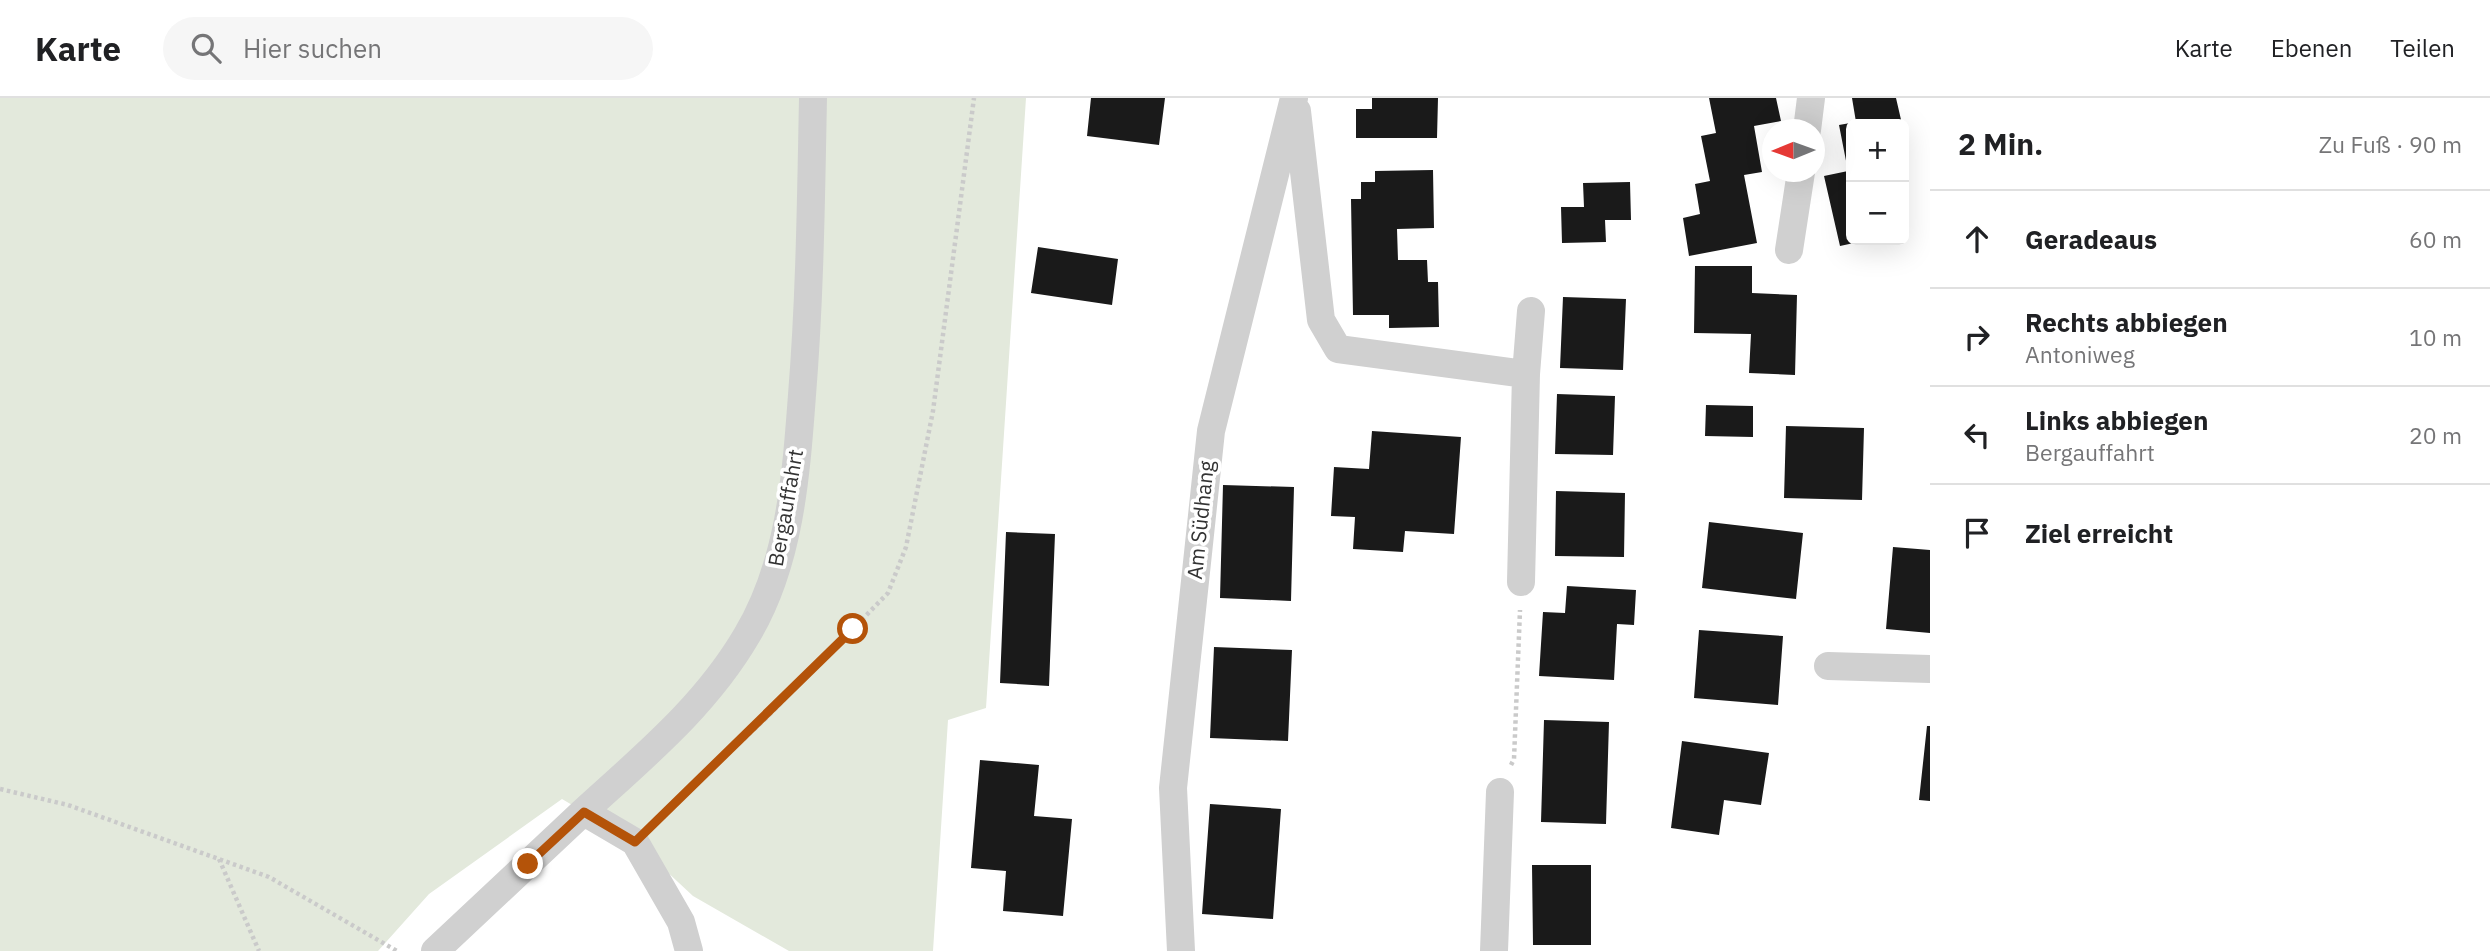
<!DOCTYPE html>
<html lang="de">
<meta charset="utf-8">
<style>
:root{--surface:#fff;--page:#f6f6f6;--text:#202124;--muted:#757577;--line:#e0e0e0}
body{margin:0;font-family:"IBM Plex Sans",sans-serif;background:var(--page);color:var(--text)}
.controls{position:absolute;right:21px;top:21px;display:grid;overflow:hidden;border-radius:10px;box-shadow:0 7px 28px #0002}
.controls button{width:63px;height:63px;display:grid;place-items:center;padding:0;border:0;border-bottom:2px solid var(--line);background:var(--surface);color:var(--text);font:35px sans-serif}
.compass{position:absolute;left:1762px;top:21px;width:63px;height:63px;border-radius:50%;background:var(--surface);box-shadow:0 7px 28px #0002;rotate:269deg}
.stop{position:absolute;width:21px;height:21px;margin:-16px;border:5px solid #b45309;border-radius:50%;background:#fff}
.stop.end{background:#b45309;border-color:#fff;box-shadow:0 2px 7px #0008}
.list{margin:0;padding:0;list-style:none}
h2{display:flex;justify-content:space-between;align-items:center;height:91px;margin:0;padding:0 28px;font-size:30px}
h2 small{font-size:23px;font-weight:400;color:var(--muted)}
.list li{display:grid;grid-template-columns:46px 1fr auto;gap:21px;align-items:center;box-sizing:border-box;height:98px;padding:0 28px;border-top:2px solid var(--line)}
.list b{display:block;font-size:26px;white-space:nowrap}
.list p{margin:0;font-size:23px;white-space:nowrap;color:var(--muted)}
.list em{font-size:23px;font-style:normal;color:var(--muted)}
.icon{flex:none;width:38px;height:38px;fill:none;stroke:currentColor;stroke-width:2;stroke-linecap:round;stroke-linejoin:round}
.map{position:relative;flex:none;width:1930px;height:853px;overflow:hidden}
header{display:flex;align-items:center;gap:42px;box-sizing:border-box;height:98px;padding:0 35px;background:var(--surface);border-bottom:2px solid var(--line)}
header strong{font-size:33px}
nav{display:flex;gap:38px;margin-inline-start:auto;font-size:24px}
.search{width:490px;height:63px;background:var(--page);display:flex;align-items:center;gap:18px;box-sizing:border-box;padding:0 24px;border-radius:38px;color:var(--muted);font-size:26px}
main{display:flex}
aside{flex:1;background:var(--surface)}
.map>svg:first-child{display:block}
.green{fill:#e3e9dc}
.building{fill:#1a1a1a}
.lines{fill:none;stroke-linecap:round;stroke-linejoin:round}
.path{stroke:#cacaca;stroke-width:4.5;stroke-dasharray:3.5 3.5;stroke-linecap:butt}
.minor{stroke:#d0d0d0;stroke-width:28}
.route{stroke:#b45309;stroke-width:9}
.labels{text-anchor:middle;stroke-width:7;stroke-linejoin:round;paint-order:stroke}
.street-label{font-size:21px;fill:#333;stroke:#fff}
</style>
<header>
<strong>Karte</strong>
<div class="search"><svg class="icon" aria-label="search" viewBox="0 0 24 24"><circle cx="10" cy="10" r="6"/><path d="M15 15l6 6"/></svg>Hier suchen</div>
<nav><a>Karte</a><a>Ebenen</a><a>Teilen</a></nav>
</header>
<main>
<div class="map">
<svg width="1930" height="853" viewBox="0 0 1930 853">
<rect width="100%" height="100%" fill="#fff"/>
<path class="green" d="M0 0H1026L986 610 948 622 933 853H789L693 798 635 744 562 701 429 796 378 853H0Z"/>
<path class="building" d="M1091 0H1165L1159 47 1087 38Z
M1372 0H1438L1437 40H1356V11H1372Z
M1709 0H1776L1781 23 1754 28 1762 74 1744 77 1757 145 1689 158 1683 120 1700 116 1695 86 1710 83 1701 38 1716 35Z
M1852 0H1896L1902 26H1851V142L1863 143 1840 148 1824 78 1848 73 1839 27 1856 24Z
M1433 72 1434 130 1397 131 1398 162H1427L1428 184H1438L1439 229 1389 230V217H1353L1351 101H1361V84H1375V73Z
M1630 84 1631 122H1605L1606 144 1562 145 1561 109H1584L1583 85Z
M1038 149 1118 161 1112 207 1031 195Z
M1695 168H1752V195L1797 197 1795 277 1749 275 1751 236 1694 235Z
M1563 199 1626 201 1623 272 1560 270Z
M1557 296 1615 298 1613 357 1555 356Z
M1706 307 1753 308V339L1705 338Z
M1786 328 1864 330 1862 402 1784 400Z
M1372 333 1461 339 1454 436 1405 433 1403 454 1353 451 1355 419 1331 418 1334 369 1369 371Z
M1223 387 1294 389 1291 503 1220 500Z
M1556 393 1625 395 1624 459 1555 458Z
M1709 424 1803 435 1796 501 1702 490Z
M1006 434 1055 436 1049 588 1000 585Z
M1893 449 1930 452V535L1886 531Z
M1567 488 1636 492 1634 527 1617 526 1614 582 1539 578 1543 514 1565 515Z
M1699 532 1783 538 1778 607 1694 600Z
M1214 549 1292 552 1288 643 1210 640Z
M1544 622 1609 624 1606 726 1541 724Z
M1927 628H1930V703L1919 702Z
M1682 643 1769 655 1761 707 1724 702 1719 737 1671 730Z
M980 662 1039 667 1034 718 1072 721 1063 818 1003 813 1006 773 971 770Z
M1210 706 1281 711 1273 821 1202 816Z
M1532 767H1591V847H1533Z"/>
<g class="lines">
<path class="path" d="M1511 667 1514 661 1520 512
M0 691 68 707 269 779 397 853
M657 723 766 620 888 495 906 449 933 313 974 0
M219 761 259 853"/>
<path class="minor" d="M1297 13 1321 222 1338 251 1526 276 1521 484
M1807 32 1811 0
M1789 152 1801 74
M1526 276 1531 213
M1828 568 1930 571
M584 714 635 744 681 824 689 853
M435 853C484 807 533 761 582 715 642 660 705 609 747 537 790 465 796 378 802 297 810 198 811 99 813 0
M1181 853 1173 690 1211 333 1294 0
M1494 853 1500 694"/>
</g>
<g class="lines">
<path class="route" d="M528 766 584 714 635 744 853 531"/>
</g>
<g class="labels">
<g class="street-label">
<text transform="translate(786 410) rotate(-80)" y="7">Bergauffahrt</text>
<text transform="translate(1201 422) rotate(-84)" y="7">Am Südhang</text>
</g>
</g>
</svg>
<div class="controls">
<button>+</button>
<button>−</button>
</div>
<svg class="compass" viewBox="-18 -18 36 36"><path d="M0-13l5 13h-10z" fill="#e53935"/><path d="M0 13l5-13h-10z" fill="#757577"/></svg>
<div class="stop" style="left:853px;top:531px"></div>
<div class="stop end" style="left:528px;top:766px"></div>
</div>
<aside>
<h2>2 Min.<small>Zu Fuß · 90 m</small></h2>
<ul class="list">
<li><svg class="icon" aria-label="ahead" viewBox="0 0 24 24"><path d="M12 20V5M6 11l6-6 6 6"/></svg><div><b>Geradeaus</b></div><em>60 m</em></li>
<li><svg class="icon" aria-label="right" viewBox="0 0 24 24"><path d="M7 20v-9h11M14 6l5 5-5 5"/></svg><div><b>Rechts abbiegen</b><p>Antoniweg</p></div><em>10 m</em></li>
<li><svg class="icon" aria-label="left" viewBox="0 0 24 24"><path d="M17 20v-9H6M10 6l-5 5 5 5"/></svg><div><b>Links abbiegen</b><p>Bergauffahrt</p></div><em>20 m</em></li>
<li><svg class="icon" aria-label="arrive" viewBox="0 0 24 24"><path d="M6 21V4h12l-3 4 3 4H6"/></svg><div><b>Ziel erreicht</b></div></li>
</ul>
</aside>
</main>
